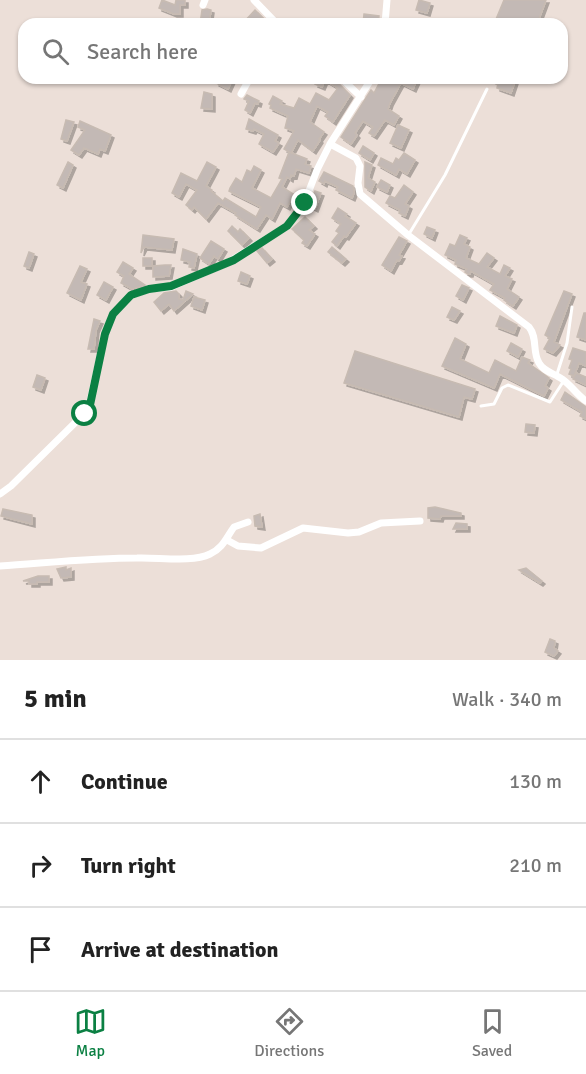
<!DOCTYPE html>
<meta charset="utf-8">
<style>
:root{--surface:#fff;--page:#f6f6f6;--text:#222;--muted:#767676;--line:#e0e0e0;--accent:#0b8043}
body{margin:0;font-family:Signika,sans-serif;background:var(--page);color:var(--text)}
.stop{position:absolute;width:18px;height:18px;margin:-14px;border:4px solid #0b8043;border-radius:50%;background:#fff}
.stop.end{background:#0b8043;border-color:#fff;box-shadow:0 2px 6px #0008}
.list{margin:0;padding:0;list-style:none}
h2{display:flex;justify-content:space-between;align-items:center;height:78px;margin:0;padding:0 24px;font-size:26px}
h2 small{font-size:20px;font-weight:400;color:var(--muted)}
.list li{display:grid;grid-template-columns:39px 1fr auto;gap:18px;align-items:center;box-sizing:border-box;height:84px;padding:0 24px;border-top:2px solid var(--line)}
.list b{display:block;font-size:22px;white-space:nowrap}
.list em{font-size:20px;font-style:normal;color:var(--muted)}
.icon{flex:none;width:33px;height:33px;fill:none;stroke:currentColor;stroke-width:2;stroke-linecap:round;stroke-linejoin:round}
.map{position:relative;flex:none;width:586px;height:660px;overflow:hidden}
.search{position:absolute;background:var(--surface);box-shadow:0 2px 4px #0004;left:18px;right:18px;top:18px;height:66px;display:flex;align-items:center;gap:15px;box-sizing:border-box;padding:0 21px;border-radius:18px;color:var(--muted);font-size:22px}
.sheet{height:330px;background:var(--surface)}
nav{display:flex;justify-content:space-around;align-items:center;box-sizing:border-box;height:84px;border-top:2px solid var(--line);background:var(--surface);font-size:16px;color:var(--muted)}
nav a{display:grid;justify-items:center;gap:3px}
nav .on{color:var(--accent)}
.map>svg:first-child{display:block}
.building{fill:#c3b9b5;stroke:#c7bbb2;stroke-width:1.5;filter:url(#shadow)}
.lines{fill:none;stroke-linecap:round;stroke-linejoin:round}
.service{stroke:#fff;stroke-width:3}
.minor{stroke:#fff;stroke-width:7}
.route{stroke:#0b8043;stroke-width:8}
</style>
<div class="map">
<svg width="586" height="660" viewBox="0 0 586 660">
<defs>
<filter id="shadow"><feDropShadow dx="3" dy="3" stdDeviation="0" flood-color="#0004"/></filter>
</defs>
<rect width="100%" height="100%" fill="#ecdfd8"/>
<path class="building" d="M162 0 175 5 176 0H185V5H180V14H174L159 8Z
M419 0 430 3 427 13 416 10Z
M504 0H546L537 24H494Z
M207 9 211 10 209 24H200L202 10Z
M255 10 267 22 265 24H242Z
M364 14 379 16 378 24H363Z
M218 78H233L228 89 216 83Z
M318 78H333L350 95 333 122 325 116 328 112 317 106 310 122 324 132 319 139 320 140 313 151 298 140 291 153 284 149 294 131 285 128 288 116 270 108 271 105 269 104 273 96 282 101 280 104 294 108 299 98 310 104 316 93 329 100 338 88 325 80 322 87 315 84Z
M382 78H418L413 89 401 83 390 103 388 109 399 116 394 125 385 120 374 136 369 133 373 127 363 121 355 133 357 135 351 144 341 137 371 90 374 93Z
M487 78H516L511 93 497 88 498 83Z
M204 92 212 94V109L201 108Z
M247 95 259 101 258 104 255 103 250 113 245 110 249 101 244 99Z
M249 119 278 135 275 141 279 143 273 152 259 144 264 134 254 129 253 131 246 129Z
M66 120 74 122 67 141 61 139Z
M80 121 111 135 105 151 100 149 98 154 84 148 79 155 71 150 85 130 78 127Z
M398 125 409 130 401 148 390 143Z
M363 146 374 153 370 160 359 153Z
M289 152 307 159 305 164 311 166 309 173 296 169 294 176 291 175 290 179 287 177 282 187 298 197 295 202 291 200 287 207 280 203 272 219 266 215 257 229 235 215 236 213 218 203 206 219 194 207 192 210 186 205 197 190 186 184 179 197 172 193 181 173 197 181 207 162 216 167 206 186 212 190 211 191 223 201 225 198 256 217 261 207 229 191 230 188 236 178 242 182 247 170 251 172 254 166 261 170 252 188 271 198 282 179 279 178Z
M404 153 415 160 407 174 399 169 396 175 378 165 381 158 393 164 396 158 399 160Z
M68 162 73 165 63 188 57 185Z
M365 162 372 165 368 178 375 182 371 191 365 187Z
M324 172 353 186 354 193 352 198 336 190 338 187 325 181 324 184 319 181Z
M381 180 390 185 387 192 377 187Z
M404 185 413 192 405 204 409 206 405 216 399 213 400 210 386 203 390 196 395 198Z
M315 191 321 193 315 209 309 206Z
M338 208 347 214 345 216 356 223 346 237 344 236 337 246 332 242 339 233 336 231 341 224 332 218Z
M305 217 314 226 309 230 315 234 307 246 302 243 304 240 292 229Z
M232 226 238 232 240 229 249 238 242 245 228 231Z
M427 227 435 230 432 238 424 234Z
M143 235 174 239 172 250 144 247 141 253Z
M460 235 467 238 464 244 470 247 466 258 479 264 487 253 494 258 487 267 500 274 504 265 510 268 505 276 512 279 507 289 519 297 513 306 504 300 505 298 490 290 494 284 471 271 470 274H468L465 272 467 269 455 264 456 260 445 255 450 244 455 246Z
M399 237 407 241 399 255 402 256 399 261 397 260 391 271 382 265Z
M211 241 224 249 218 259 214 256 209 264 200 258Z
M332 247 346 259 342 263 328 252Z
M262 248 272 259 267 263 257 251Z
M183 249 197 254 194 268 189 267 190 262 181 260Z
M29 252 34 254 29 268 24 266Z
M143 258H152V266H143Z
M123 262 133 268 129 274 145 285 132 289 121 283 124 276 117 272Z
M165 265H171L169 276 153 277V266Z
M80 266 87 269 81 282 87 284 81 300 67 293Z
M241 272 250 276 247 284 238 281Z
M104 282 113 287 106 300 97 295Z
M462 285 469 288 463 300 456 296Z
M176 291 179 294V299L183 300 186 291 193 294 174 311 169 304 161 311 154 302 164 293Z
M564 291 572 294 554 342 560 345 553 353 544 349 550 338 545 335Z
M194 297 205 300 202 310 191 306Z
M452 307 460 311 454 320 447 317Z
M584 313H586V340L577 337Z
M500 316 517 325 514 333 496 326Z
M94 319 100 321 96 330 94 349H88Z
M455 338 466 344 460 359 489 373 495 360 516 371 522 357 530 360 528 363 549 378 545 386 548 388 544 396 500 374 494 388 442 366Z
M511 343 522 349 518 357 507 351Z
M573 348 586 352V366L579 363 574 376 569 374 571 369 569 368 572 360 569 359Z
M355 351 475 389 472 399 464 397 459 417 344 383Z
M576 373 586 377V385L573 379Z
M37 375 45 378 41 390 33 387Z
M565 392 586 407V419L580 416 582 412 561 400Z
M526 424 535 425 534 433 525 432Z
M435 507 461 513V516H441L440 519 428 518V508Z
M3 509 32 515V524L1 516Z
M260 514 262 527 255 526 254 516Z
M456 523 467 524V529H453Z
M66 567V570L71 568V577L61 578 57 569Z
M526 568 542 581 540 583 519 570Z
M38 576H49V582H37V584H29V581H23Z
M550 639 555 641 554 648 558 651 554 656 545 652Z"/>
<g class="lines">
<path class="service" d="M409 234 445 175 487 89
M557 374 567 343 572 307
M481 406 494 404 502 388 508 385 550 402 563 382"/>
<path class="minor" d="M254 0 277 24
M203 5 205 0
M385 24 387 0
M341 78 361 97
M372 78 330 144 356 158 360 166 358 183 360 194 408 235 529 327C538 338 532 352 539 363 544 372 554 373 562 379 571 385 577 395 586 401
M241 94 250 78
M0 494 11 486 88 410 105 334 113 314 131 295 149 289 171 287 227 263 287 226 302 209 317 170 330 144
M227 540 238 546 261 548 303 528 348 533 359 532 381 523 420 521
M0 566C46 563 92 558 137 558 158 557 192 563 210 554 223 548 226 538 234 527L248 522"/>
</g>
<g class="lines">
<path class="route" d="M85 414 90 405 105 334 113 314 131 295 149 289 171 286 234 260 287 226 305 203"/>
</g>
</svg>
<div class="stop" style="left:85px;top:414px"></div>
<div class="stop end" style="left:305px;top:203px"></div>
<div class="search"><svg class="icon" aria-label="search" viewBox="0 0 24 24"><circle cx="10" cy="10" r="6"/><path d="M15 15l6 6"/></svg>Search here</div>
</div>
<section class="sheet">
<h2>5 min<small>Walk · 340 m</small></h2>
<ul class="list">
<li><svg class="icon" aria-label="ahead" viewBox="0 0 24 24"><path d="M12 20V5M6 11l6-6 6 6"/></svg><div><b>Continue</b></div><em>130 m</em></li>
<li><svg class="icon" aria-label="right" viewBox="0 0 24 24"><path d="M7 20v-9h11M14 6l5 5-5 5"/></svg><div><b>Turn right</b></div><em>210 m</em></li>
<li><svg class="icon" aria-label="arrive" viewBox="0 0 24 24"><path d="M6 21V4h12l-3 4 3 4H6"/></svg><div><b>Arrive at destination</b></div></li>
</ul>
</section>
<nav>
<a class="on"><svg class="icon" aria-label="map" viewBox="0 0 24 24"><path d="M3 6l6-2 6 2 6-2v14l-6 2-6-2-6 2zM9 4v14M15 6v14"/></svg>Map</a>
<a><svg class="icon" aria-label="directions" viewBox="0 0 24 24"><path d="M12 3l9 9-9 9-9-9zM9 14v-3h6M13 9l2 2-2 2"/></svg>Directions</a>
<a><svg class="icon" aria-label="saved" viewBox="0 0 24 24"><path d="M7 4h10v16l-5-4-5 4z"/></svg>Saved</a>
</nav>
